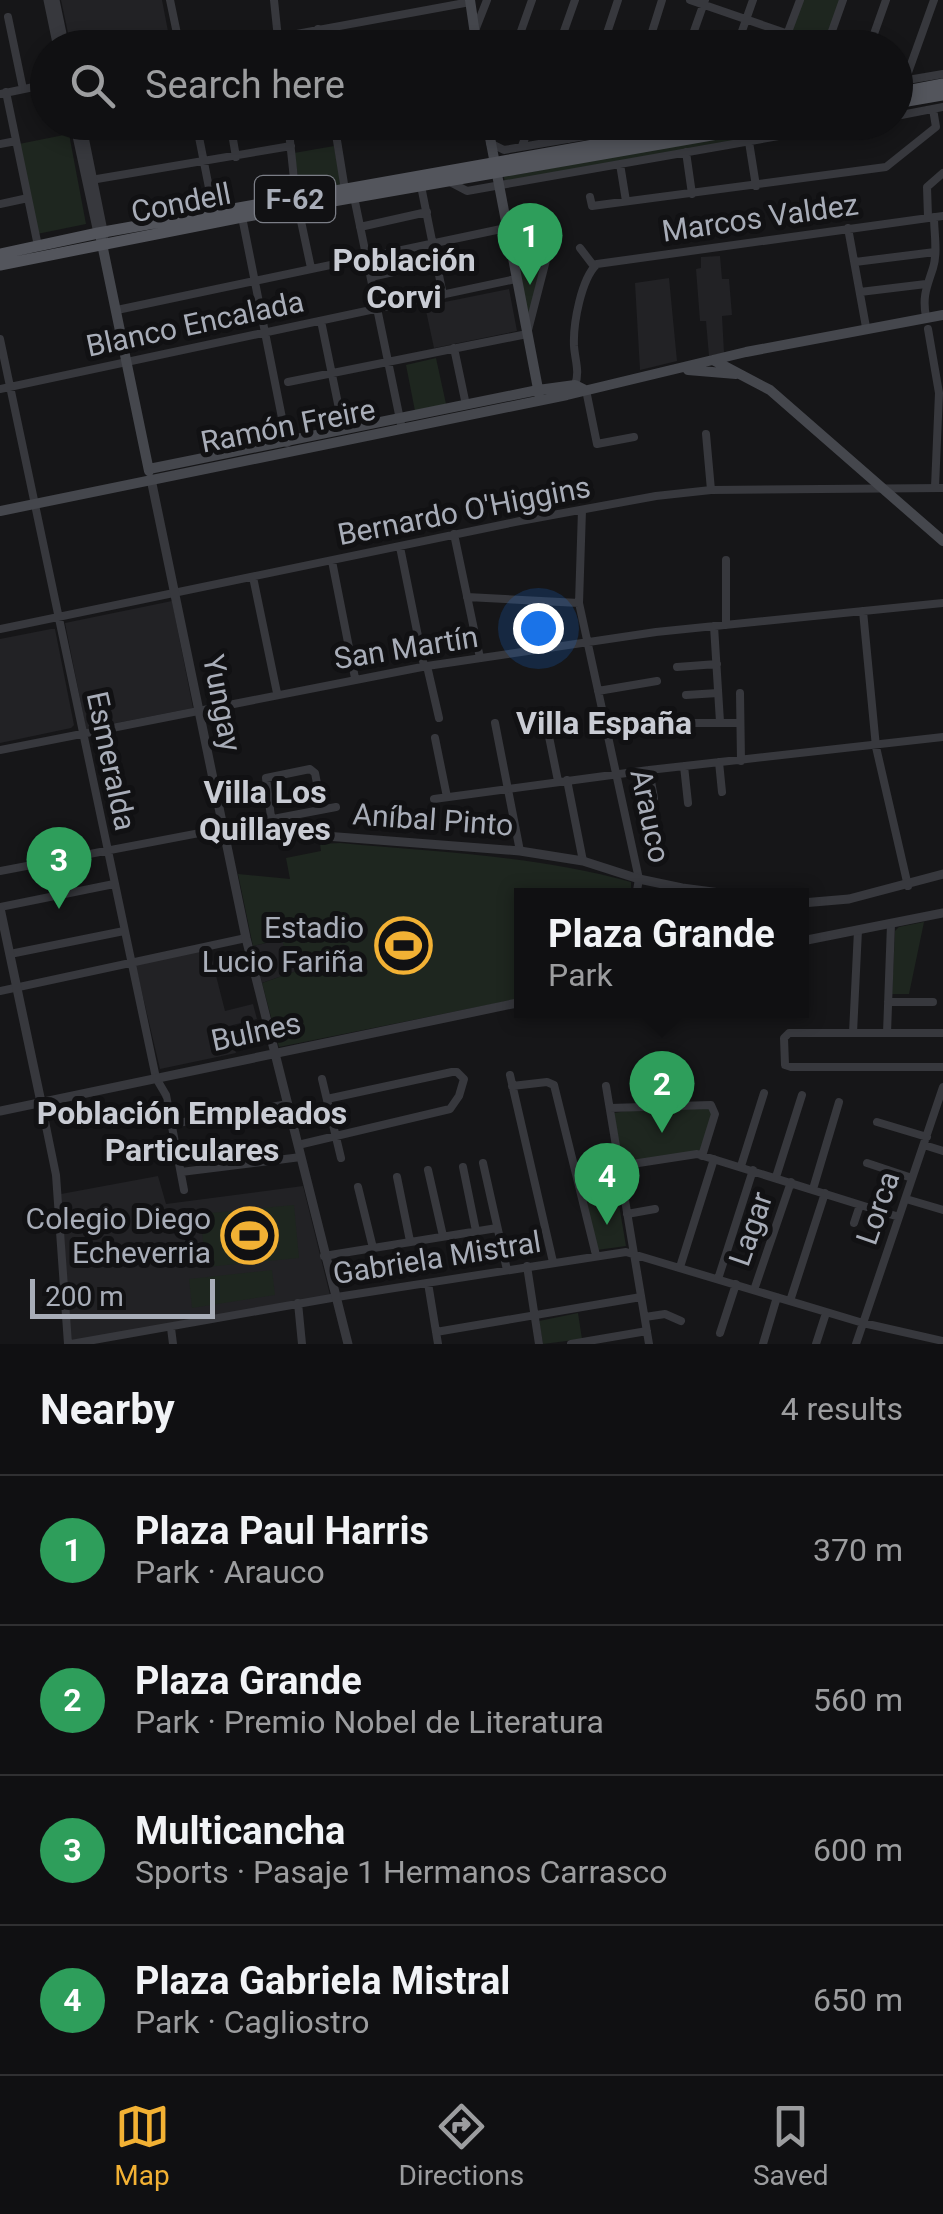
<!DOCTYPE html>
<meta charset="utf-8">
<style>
:root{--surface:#101012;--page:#1e1e20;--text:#f1f3f6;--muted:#9c9d9f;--line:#303032;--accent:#f2b134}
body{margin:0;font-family:Roboto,sans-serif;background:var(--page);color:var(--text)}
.scale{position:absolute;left:30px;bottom:25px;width:185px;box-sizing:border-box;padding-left:10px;border:5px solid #a8adb8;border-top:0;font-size:28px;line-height:35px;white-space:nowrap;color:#a8adb8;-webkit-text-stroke:8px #111113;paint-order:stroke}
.you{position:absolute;left:538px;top:628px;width:35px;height:35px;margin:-25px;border:8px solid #fff;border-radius:50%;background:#1a73e8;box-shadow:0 0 0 15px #1a73e833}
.badge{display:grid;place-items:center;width:65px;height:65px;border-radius:50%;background:var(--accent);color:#fff;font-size:32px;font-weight:700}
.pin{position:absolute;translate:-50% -82px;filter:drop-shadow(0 2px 5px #0008)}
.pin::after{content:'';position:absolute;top:52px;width:35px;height:30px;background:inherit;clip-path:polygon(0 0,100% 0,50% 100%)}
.popup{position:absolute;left:514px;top:888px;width:295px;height:130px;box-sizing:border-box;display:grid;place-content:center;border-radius:0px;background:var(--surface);filter:drop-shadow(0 2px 8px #0005);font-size:32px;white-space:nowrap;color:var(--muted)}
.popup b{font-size:38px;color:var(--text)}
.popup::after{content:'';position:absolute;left:50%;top:100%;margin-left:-20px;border:20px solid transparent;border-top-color:var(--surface)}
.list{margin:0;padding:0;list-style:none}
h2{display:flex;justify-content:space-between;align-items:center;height:130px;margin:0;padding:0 40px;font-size:42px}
h2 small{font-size:32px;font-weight:400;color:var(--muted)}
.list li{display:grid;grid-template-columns:65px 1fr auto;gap:30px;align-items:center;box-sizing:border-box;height:150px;padding:0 40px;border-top:2px solid var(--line)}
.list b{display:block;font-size:38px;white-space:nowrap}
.list p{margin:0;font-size:32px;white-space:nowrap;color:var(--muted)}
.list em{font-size:32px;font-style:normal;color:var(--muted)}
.icon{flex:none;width:55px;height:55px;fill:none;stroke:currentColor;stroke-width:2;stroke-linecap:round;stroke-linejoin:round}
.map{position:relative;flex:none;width:943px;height:1344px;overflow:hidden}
.search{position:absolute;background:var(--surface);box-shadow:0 5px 15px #0003;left:30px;right:30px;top:30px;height:110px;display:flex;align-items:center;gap:25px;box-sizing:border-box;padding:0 35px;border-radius:55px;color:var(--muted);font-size:38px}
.sheet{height:730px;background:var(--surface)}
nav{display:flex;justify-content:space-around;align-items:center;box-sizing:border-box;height:140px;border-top:2px solid var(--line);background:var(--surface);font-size:28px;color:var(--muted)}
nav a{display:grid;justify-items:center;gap:5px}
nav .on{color:var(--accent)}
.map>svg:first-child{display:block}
.built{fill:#222225}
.green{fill:#1e261f}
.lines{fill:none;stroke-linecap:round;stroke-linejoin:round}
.minor{stroke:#37383d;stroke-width:8}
.tertiary{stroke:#37383d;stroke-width:9}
.secondary{stroke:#45474d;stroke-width:10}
.primary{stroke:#53555c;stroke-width:11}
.labels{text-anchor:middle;stroke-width:10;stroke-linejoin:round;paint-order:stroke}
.shield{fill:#111113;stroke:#7b7e86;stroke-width:2.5}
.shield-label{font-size:28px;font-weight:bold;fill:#a8adb8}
.street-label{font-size:30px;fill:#a8adb8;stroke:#111113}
.poi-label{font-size:30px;fill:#a8adb8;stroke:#111113;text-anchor:end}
.neighbourhood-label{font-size:32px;font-weight:bold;fill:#c9ccd4;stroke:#111113}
</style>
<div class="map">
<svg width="943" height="1344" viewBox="0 0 943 1344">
<rect width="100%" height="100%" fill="#161618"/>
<path class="built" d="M61 0H162L171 47H71Z
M720 256 722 279H729L732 315 722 316 724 353 709 356 706 321H700L696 269 701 268V257Z
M669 278 677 361 640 370 635 283Z
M509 289 517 331 434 348 425 306Z
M172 601 193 708 86 729 65 623Z
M51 629H55L74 725 71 728 0 743V639Z
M283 939 287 959 308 955V967L262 983 253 946Z
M209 948 225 1011 253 1004 257 1019 229 1026 236 1053 160 1069 135 963Z
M158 1176 166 1204 303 1186 330 1295 71 1342 61 1194Z"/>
<path class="green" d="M802 0H842L825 45 790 34Z
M804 123H836L505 182 503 174 515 175 703 140H719Z
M69 134 86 224 37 234 19 144Z
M334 146 341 185 301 192 294 153Z
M545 237 549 238 529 321 514 246 516 242Z
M436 358 446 404 415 411 406 365Z
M340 843C439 852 536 856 631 882V895L522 896V998L279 1047 262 983 308 967V955L287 959 282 939 253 946 238 874 290 879 286 858 321 851 320 844Z
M924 922 909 994H892L895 931 899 927Z
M646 1108H709L713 1113 699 1153 622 1163 614 1113Z
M617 1193 626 1246 597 1250 586 1203 599 1202V1195Z
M294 1205 299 1258 206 1267 200 1214Z
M272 1270 275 1295 192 1308 189 1279Z
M578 1313 582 1339 543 1344 539 1321Z"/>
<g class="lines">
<path class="minor" d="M170 0 180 48
M274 0 279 48
M690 0 829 48
M8 17 23 89
M476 28 487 0
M318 29 321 48
M475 37 503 48
M220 48 470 2
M515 48 532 0
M558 48 575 0
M602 48 618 0
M647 48 662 0
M688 48 705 0
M736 48 753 0
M782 48 800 0
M826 48 843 0
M869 48 886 0
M905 81 934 0
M896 82 943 74
M6 92 38 246
M0 94 48 84
M896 116 943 107
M196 122 214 213
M230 122 236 157
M288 122 296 198
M334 122 345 190
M78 131 128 122
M336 135 412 122
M569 139 575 122
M749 142 756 186
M490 143 504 150 667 122
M0 144 16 141
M522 146 531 122
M686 152 692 194
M620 164 626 201
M91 180 291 146
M450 182 467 191 858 122
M421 186 443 295
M354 197 402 429
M590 197 592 206 886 167 936 127 933 109
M0 204 28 198
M298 207 311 268
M242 217 287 443
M928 217 927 187 943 173
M360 227 427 212
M848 228 866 327
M580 248 593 265
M855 262 935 252
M371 277 437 262
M860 292 926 284
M117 310 506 228
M926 317C922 296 927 287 933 268 938 253 934 232 934 217
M321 321 343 428
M928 329 939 393 935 487
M0 339 156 1078 166 1095 184 1190
M454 348 466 405
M288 382 527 334 553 233 508 240
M575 385C580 372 575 360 574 346 573 324 581 279 597 264L943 216
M0 389 516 279
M586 390 597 444 634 437
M706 434 711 490
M582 510 579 603 639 879 636 896
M454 534 480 658
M400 547 424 666
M726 560V625
M332 561 355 678
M253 577 277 693
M467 597 579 603
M863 611 876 747 908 886
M714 626 720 722
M0 629 520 521 656 496 711 490 943 488
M427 666 439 718
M677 667 717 664
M598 691 657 681
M740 693 741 761
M686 695 718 693
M544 712 558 781
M495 723 520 851
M690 723H739
M606 732 665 722
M435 738 447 797
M0 750 427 666 656 632 943 603
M719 762 722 792
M684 766 688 803
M649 770 654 798
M567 780 583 861
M434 799 649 770 943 737
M271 817 266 778 310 769 315 773 322 809
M0 871 336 807
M0 907 114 884
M10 954 124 931
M0 991 246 938
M888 1002H933
M853 1033 858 930
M887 1033 891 924
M943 1033H789L784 1038 785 1065 791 1067H943
M510 1075 553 1262
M322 1079 341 1158
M512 1086 547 1082 554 1085 596 1255
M606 1086 649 1344
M41 1102 56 1175 68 1344
M610 1108 711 1105 715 1114 702 1156
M877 1122 927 1137
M172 1124 288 1104
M298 1145 450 1109 459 1096 464 1079 457 1072H452L327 1099
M924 1145 943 1151
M483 1163 507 1270
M867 1163 912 1178
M619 1166 697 1154 899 1217
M741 1166 764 1093
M463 1167 476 1231
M428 1170 443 1236
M181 1172 301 1157
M397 1177 410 1241
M776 1177 802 1095
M358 1187 373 1248
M813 1189 839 1102
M906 1199 943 1210
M627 1214 655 1209
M854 1223 860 1205
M324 1256 497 1228
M527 1266 539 1344
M680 1267 714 1159
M718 1279 753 1170
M428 1283 438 1344
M754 1290 791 1182
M790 1301 825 1193
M298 1303 302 1344
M645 1317 665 1314 681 1321
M171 1328 173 1344
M436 1332 641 1297
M720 1333 736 1284
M71 1344 337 1297 626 1252 863 1323 943 1341
M571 1344 647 1331
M763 1344 777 1297
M816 1344 826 1313
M856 1344 943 1087"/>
<path class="tertiary" d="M48 0 58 48
M55 0 65 48
M74 122 98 233
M81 122 104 236
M151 479 246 938 348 1344
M221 828 520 851 583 861 639 879 682 888 743 896
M802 903 849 899 943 874
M0 908 41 1102
M802 941 943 913
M0 1111 522 1002"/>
<path class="secondary" d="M470 0 477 48
M487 122 539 394
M101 239 149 471
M713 360 770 390 943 541
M688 370 736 374
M149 469 538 390 575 385 585 390
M0 511 567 395 746 352 943 315"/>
<path class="primary" d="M896 93 943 84
M896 103 943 95
M0 254 98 233 723 122
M0 265 242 217 787 122"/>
</g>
<defs>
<symbol id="stadium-ring" viewBox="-11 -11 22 22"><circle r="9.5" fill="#111113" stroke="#f2b134" stroke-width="1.5"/><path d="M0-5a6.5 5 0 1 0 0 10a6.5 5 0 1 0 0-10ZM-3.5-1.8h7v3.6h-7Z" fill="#f2b134"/></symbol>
</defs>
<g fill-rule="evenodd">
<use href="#stadium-ring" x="372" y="914" width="63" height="63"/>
<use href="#stadium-ring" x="218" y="1204" width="63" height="63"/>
</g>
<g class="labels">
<rect class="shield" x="255" y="176" width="80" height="46" rx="8"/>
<g class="shield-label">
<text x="295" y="209">F-62</text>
</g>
<g class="street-label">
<text transform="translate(181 203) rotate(-11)" y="10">Condell</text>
<text transform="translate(760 218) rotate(-8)" y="10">Marcos Valdez</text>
<text transform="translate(195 324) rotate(-12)" y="10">Blanco Encalada</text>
<text transform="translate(288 426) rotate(-11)" y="10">Ramón Freire</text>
<text transform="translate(464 511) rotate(-11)" y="10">Bernardo O'Higgins</text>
<text transform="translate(406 648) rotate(-9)" y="10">San Martín</text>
<text transform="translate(222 703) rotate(79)" y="10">Yungay</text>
<text transform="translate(111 761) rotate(78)" y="10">Esmeralda</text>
<text transform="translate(650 816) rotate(78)" y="10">Arauco</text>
<text transform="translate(433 820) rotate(4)" y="10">Aníbal Pinto</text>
<text transform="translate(256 1032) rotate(-12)" y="10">Bulnes</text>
<text transform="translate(878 1208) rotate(-71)" y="10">Lorca</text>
<text transform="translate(751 1229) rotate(-71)" y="10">Lagar</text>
<text transform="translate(437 1258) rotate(-9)" y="10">Gabriela Mistral</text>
</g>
<g class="poi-label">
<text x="364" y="938">Estadio<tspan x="364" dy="34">Lucio Fariña</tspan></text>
<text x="211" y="1229">Colegio Diego<tspan x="211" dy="34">Echeverria</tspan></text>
</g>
<g class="neighbourhood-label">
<text x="404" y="271">Población<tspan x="404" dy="37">Corvi</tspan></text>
<text x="604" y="734">Villa España</text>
<text x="265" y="803">Villa Los<tspan x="265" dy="37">Quillayes</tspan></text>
<text x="192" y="1124">Población Empleados<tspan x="192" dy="37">Particulares</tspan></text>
</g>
</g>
</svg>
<div class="scale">200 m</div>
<div class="you"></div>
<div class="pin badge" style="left:530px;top:285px;background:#2e9e5b">1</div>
<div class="pin badge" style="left:662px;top:1133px;background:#2e9e5b">2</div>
<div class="popup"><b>Plaza Grande</b>Park</div>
<div class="pin badge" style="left:59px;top:909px;background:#2e9e5b">3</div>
<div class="pin badge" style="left:607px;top:1225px;background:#2e9e5b">4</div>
<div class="search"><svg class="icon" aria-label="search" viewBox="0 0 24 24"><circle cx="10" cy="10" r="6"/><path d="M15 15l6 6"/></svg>Search here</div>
</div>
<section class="sheet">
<h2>Nearby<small>4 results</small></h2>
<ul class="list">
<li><span class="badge" style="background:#2e9e5b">1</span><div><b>Plaza Paul Harris</b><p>Park · Arauco</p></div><em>370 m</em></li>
<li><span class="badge" style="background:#2e9e5b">2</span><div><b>Plaza Grande</b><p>Park · Premio Nobel de Literatura</p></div><em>560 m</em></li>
<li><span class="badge" style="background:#2e9e5b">3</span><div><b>Multicancha</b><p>Sports · Pasaje 1 Hermanos Carrasco</p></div><em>600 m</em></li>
<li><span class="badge" style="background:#2e9e5b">4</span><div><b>Plaza Gabriela Mistral</b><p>Park · Cagliostro</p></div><em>650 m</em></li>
</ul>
</section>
<nav>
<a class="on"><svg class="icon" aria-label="map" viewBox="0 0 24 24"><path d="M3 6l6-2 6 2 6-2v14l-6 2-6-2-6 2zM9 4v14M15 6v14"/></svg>Map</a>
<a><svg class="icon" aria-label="directions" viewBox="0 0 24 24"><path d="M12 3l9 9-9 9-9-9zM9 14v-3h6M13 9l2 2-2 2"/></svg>Directions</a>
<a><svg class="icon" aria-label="saved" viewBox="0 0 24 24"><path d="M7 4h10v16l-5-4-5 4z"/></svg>Saved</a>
</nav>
